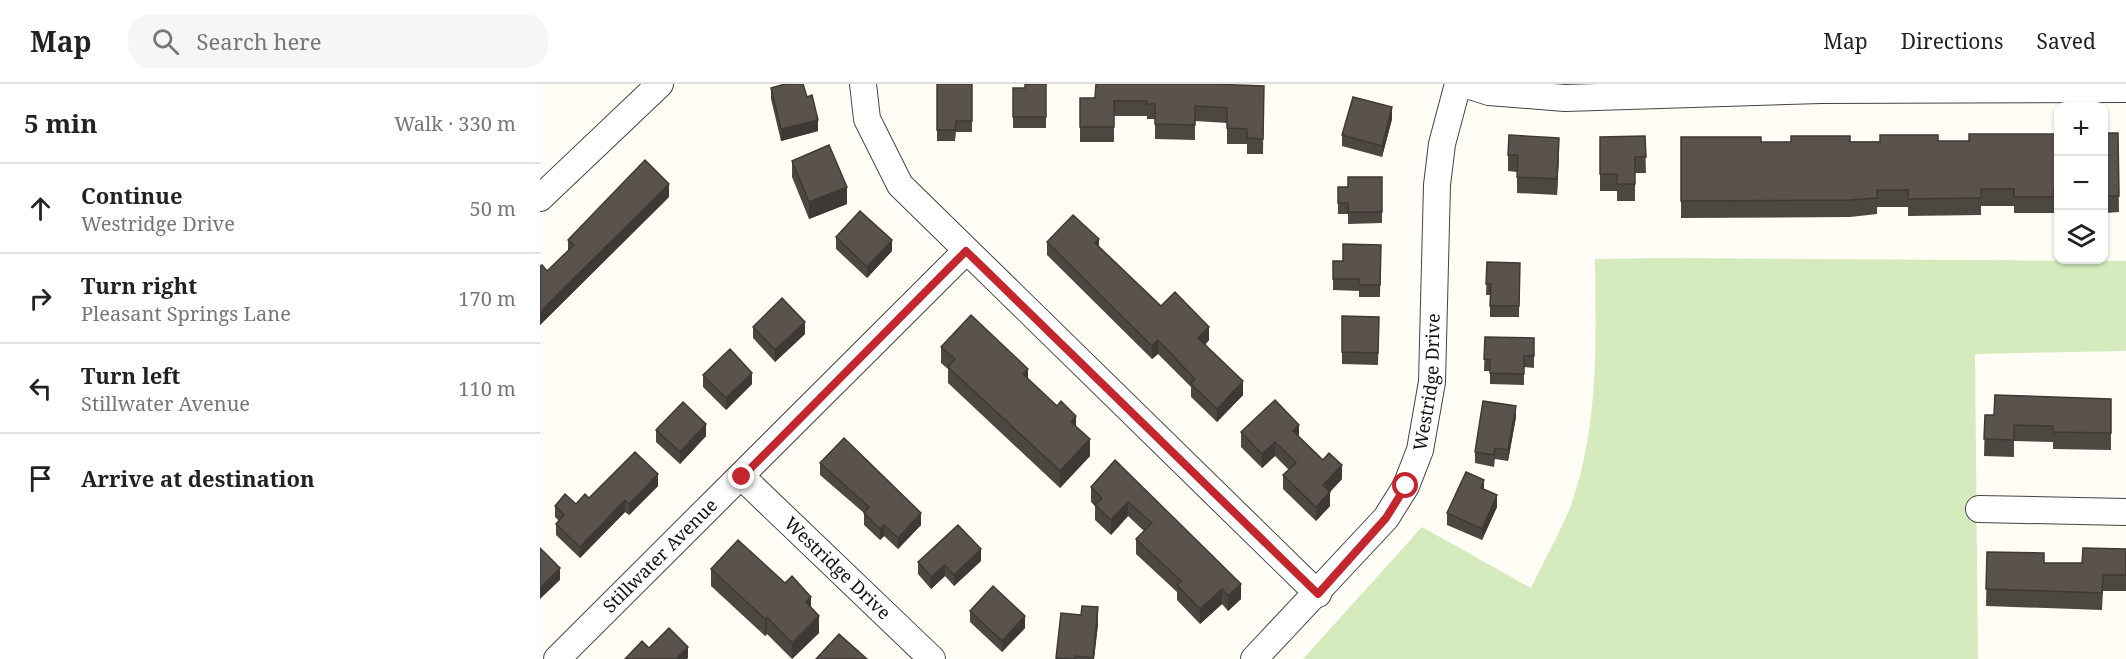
<!DOCTYPE html>
<meta charset="utf-8">
<style>
:root{--surface:#fff;--page:#f6f6f6;--text:#222;--muted:#767676;--line:#e0e0e0}
body{margin:0;font-family:"Noto Serif",serif;background:var(--page);color:var(--text)}
.controls{position:absolute;right:18px;top:18px;display:grid;overflow:hidden;border-radius:12px;box-shadow:0 2px 4px #0004}
.controls button{width:54px;height:54px;display:grid;place-items:center;padding:0;border:0;border-bottom:2px solid var(--line);background:var(--surface);color:var(--text);font:30px sans-serif}
.stop{position:absolute;width:18px;height:18px;margin:-14px;border:4px solid #c4262e;border-radius:50%;background:#fff}
.stop.end{background:#c4262e;border-color:#fff;box-shadow:0 2px 6px #0008}
.list{margin:0;padding:0;list-style:none}
h2{display:flex;justify-content:space-between;align-items:center;height:78px;margin:0;padding:0 24px;font-size:26px}
h2 small{font-size:20px;font-weight:400;color:var(--muted)}
.list li{display:grid;grid-template-columns:39px 1fr auto;gap:18px;align-items:center;box-sizing:border-box;height:90px;padding:0 24px;border-top:2px solid var(--line)}
.list b{display:block;font-size:22px;white-space:nowrap}
.list p{margin:0;font-size:20px;white-space:nowrap;color:var(--muted)}
.list em{font-size:20px;font-style:normal;color:var(--muted)}
.icon{flex:none;width:33px;height:33px;fill:none;stroke:currentColor;stroke-width:2;stroke-linecap:round;stroke-linejoin:round}
.map{position:relative;flex:none;width:1586px;height:575px;overflow:hidden}
header{display:flex;align-items:center;gap:36px;box-sizing:border-box;height:84px;padding:0 30px;background:var(--surface);border-bottom:2px solid var(--line)}
header strong{font-size:28px}
nav{display:flex;gap:33px;margin-inline-start:auto;font-size:21px}
.search{width:420px;height:54px;background:var(--page);display:flex;align-items:center;gap:15px;box-sizing:border-box;padding:0 21px;border-radius:24px;color:var(--muted);font-size:22px}
main{display:flex}
aside{flex:1;background:var(--surface)}
.map>svg:first-child{display:block}
.green{fill:#d5ebbd}
.lines{fill:none;stroke-linecap:round;stroke-linejoin:round}
.minor-casing{stroke:#444;stroke-width:28}
.minor{stroke:#fff;stroke-width:26}
.wall{fill:#4d4742}
.shaded-wall{fill:#3f3936}
.building{fill:#5a524d;stroke:#3f3936;stroke-width:1.5}
.route{stroke:#c4262e;stroke-width:8}
.labels{text-anchor:middle;stroke-width:6;stroke-linejoin:round;paint-order:stroke}
.street-label{font-size:18px;fill:#111;stroke:#fff}
</style>
<header>
<strong>Map</strong>
<div class="search"><svg class="icon" aria-label="search" viewBox="0 0 24 24"><circle cx="10" cy="10" r="6"/><path d="M15 15l6 6"/></svg>Search here</div>
<nav><a>Map</a><a>Directions</a><a>Saved</a></nav>
</header>
<main>
<aside>
<h2>5 min<small>Walk · 330 m</small></h2>
<ul class="list">
<li><svg class="icon" aria-label="ahead" viewBox="0 0 24 24"><path d="M12 20V5M6 11l6-6 6 6"/></svg><div><b>Continue</b><p>Westridge Drive</p></div><em>50 m</em></li>
<li><svg class="icon" aria-label="right" viewBox="0 0 24 24"><path d="M7 20v-9h11M14 6l5 5-5 5"/></svg><div><b>Turn right</b><p>Pleasant Springs Lane</p></div><em>170 m</em></li>
<li><svg class="icon" aria-label="left" viewBox="0 0 24 24"><path d="M17 20v-9H6M10 6l-5 5 5 5"/></svg><div><b>Turn left</b><p>Stillwater Avenue</p></div><em>110 m</em></li>
<li><svg class="icon" aria-label="arrive" viewBox="0 0 24 24"><path d="M6 21V4h12l-3 4 3 4H6"/></svg><div><b>Arrive at destination</b></div></li>
</ul>
</aside>
<div class="map">
<svg width="1586" height="575" viewBox="0 0 1586 575">
<rect width="100%" height="100%" fill="#fffdf5"/>
<path class="green" d="M1125 174 1586 177V267L1435 270 1438 575H763L882 443 991 504C1004 477 1020 449 1031 421 1059 343 1056 257 1055 175Z"/>
<g class="lines">
<defs>
<g id="minor">
<path d="M323 0 327 35 360 101 778 510"/>
<path d="M924 0 949 8 1025 14 1281 6 1586 5"/>
<path d="M0 114 120 0"/>
<path id="s1" d="M202 393 392 575"/>
<path d="M1439 425 1586 428"/>
<path id="s2" d="M17 575 426 167"/>
<path id="s3" d="M714 575 846 434 866 402 880 366 892 298 897 101 902 60 918 0"/>
</g>
</defs>
<use href="#minor" class="minor-casing"/>
<use href="#minor" class="minor"/>
</g>
<path class="wall" d="M397 0H432V48H416L415 57H397Z
M506 0V44H473V4H485Z
M724 2 723 70H707V60H687V39L655 37V56L615 55V35H607V32H574V58H540V14H555Z
M231 4 267 13 278 47 241 57 231 15Z
M852 35 842 73 802 62V51Z
M1563 49H1578L1579 128 1565 129V121H1563Z
M1518 50V122H1514V129H1474V122H1441V131L1368 132V123H1337V130L1310 133 1141 134V53L1221 58 1429 57Z
M1105 52 1106 89H1095V117H1077V107H1060V53Z
M1019 70 1017 111 977 109V88L968 87V71Z
M252 77 307 120 269 135 252 93Z
M842 93V139L808 140V130H798V103H808Z
M129 113 0 241V182L7 187 28 167V156Z
M296 153 352 167 327 194 296 165Z
M507 158 559 163 621 222 669 256 665 261 703 311 677 338 651 313V303L618 270 612 275 507 171Z
M841 161 840 213H819V207L793 206V177H803Z
M947 178 980 179 979 233H950V211H946Z
M802 232 839 233 838 281 802 280Z
M213 243 265 250 235 278 213 254Z
M945 253 994 254V284L984 283V301L950 300V287H944Z
M401 263 488 296 536 343 550 372 520 404 408 299V285L401 279Z
M163 291 212 300 186 326 163 303Z
M1571 315V366L1513 365V358L1474 357V373L1444 372 1445 331H1454Z
M976 333 968 377 955 375 954 383 935 379V368Z
M116 346 166 352 140 380 116 358Z
M701 348 759 353 802 395 790 408V422L776 437 743 405V391L749 386 735 372 722 384 701 363Z
M575 376 701 515 688 527 682 520 660 540 637 516V508L596 470V455L604 447 588 432 571 451 555 436V422L551 418V403Z
M280 379 381 441 358 465 344 452 340 456 324 441V429L280 391Z
M118 402 89 431 85 428 40 474 16 451V440L19 437 15 433V422L36 420 49 414Z
M944 406 957 423 942 456 907 441V429Z
M1586 465V507H1563L1562 526 1446 522 1447 468 1504 479H1542Z
M441 477 414 502 405 492 391 505 378 490V478Z
M171 485 271 524 279 549 252 575 227 550 225 552 171 502Z
M430 527 485 544 462 568 430 538Z
M521 529 558 540 554 575H516Z"/>
<path class="shaded-wall" d="M852 23V35L842 73V62Z
M278 36V47L241 57V45Z
M1019 54V70L1017 111V95Z
M129 100V113L0 241V228Z
M307 103V120L269 135V118Z
M559 155V168L555 159Z
M352 156V167L327 194V183Z
M265 238V250L235 278V266Z
M669 243V256L658 268V254Z
M618 256V270L612 275V262Z
M488 285V301L483 290Z
M212 289V300L186 326V314Z
M703 297V311L677 338V325Z
M976 322V333L968 377V366Z
M536 332V348L531 338Z
M166 340V352L140 380V368Z
M759 341V355L753 347Z
M550 355V372L520 404V387Z
M735 358V372L722 384V370Z
M802 381V395L783 415V401Z
M118 390V402L89 431V420Z
M944 396V407L941 404Z
M790 408V422L776 437V423Z
M957 411V423L942 456V445Z
M85 416V428L40 474V463Z
M588 418V432L571 451V436Z
M381 429V441L358 465V454Z
M344 441V452L340 456V445Z
M441 465V477L414 502V491Z
M405 481V492L391 505V493Z
M20 484V496L0 515V504Z
M701 500V515L688 527V512Z
M682 505V520L660 540V525Z
M271 513V529L266 518Z
M558 523V540L554 575H553Z
M279 532V549L252 575V559Z
M485 532V544L462 568V557Z
M227 533V550L225 552V535Z
M148 563V574L147 575H136Z"/>
<path class="building" d="M245 0H263L267 13 272 11 278 36 241 45 231 4Z
M397 0H432V37H416L415 46H397Z
M485 0H506V33H473V4H485Z
M556 0H671L724 2 723 55 707 54V45L687 44V24L655 22V41L615 40V20H607V17H574V43H540V14H555Z
M813 13 852 23 842 62 802 51Z
M1563 49H1578L1579 112H1565V104H1563Z
M1429 50H1518V105H1514V113H1474V105H1441V114L1368 115V106H1337V114L1310 116 1141 117V53H1221V58H1251V52H1310V58H1340V51H1398V57H1429Z
M969 51 1019 54 1017 95 977 93 978 71H968Z
M1105 52 1106 73H1095V100H1077V90H1060V53Z
M289 61 307 103 269 118 252 77Z
M105 76 129 100 0 228V182L2 181 7 187 34 161 28 156Z
M808 93H842V128H808V119H798V103H808Z
M320 127 352 156 327 183 296 153Z
M533 131 559 155 555 159 621 222 635 208 669 243 658 254 703 297 677 325 651 300 655 295 618 256 612 262 507 158Z
M803 160 841 161 840 201H819V195H793V177H803Z
M947 178 980 179 979 222H950L951 200H946Z
M242 214 265 238 235 266 213 243Z
M431 231 488 285 483 290 517 322 521 317 536 332 531 338 550 355 520 387 408 283 415 275 401 263Z
M802 232 839 233 838 269 802 268Z
M945 253 994 254V272H984V290L950 289V276L944 275Z
M190 265 212 289 186 314 163 291Z
M1455 311 1571 315V349L1513 348V342L1474 341V356L1444 355 1445 331H1454Z
M735 316 759 341 753 347 783 376 789 369 802 381 783 401 790 408 776 423 743 391 756 379 735 358 722 370 701 348Z
M943 317 976 322 968 366 955 364 954 371 935 368Z
M143 318 166 340 140 368 116 346Z
M304 354 381 429 358 454 344 441 340 445 324 429 329 423 280 379Z
M95 368 118 390 89 420 85 416 40 463 16 440 24 431 15 422 25 410 36 420 45 410 49 414Z
M575 376 701 500 688 512 682 505 660 525 637 501 641 497 596 455 612 439 588 418 571 436 555 421 562 414 551 403Z
M926 388 944 396 941 404 957 411 942 445 907 429Z
M418 441 441 465 414 491 405 481 391 493 378 478Z
M198 456 245 499 252 492 271 513 266 518 279 532 252 559 227 533 225 535 171 485Z
M0 464 20 484 0 504Z
M1543 464 1586 465V491H1563L1562 509 1446 505 1447 468 1504 469V479H1542Z
M453 502 485 532 462 557 430 527Z
M542 522 558 523 553 574 535 572V575L516 574 521 529 541 531Z
M129 544 148 563 136 575H85L102 557 109 564Z
M299 550 327 575H276Z"/>
<g class="lines">
<path class="route" d="M202 393 426 167 778 510 846 434 866 402"/>
</g>
<g class="labels">
<g class="street-label">
<text dy="6" stroke="none"><textPath href="#s3" startOffset="338">Westridge Drive</textPath></text>
<text dy="6" stroke="none"><textPath href="#s2" startOffset="146">Stillwater Avenue</textPath></text>
<text dy="6" stroke="none"><textPath href="#s1" startOffset="132">Westridge Drive</textPath></text>
</g>
</g>
</svg>
<div class="controls">
<button>+</button>
<button>−</button>
<button><svg class="icon" aria-label="layers" viewBox="0 0 24 24"><path d="M12 4l9 5-9 5-9-5zM3 14l9 5 9-5"/></svg></button>
</div>
<div class="stop" style="left:866px;top:402px"></div>
<div class="stop end" style="left:202px;top:393px"></div>
</div>
</main>
